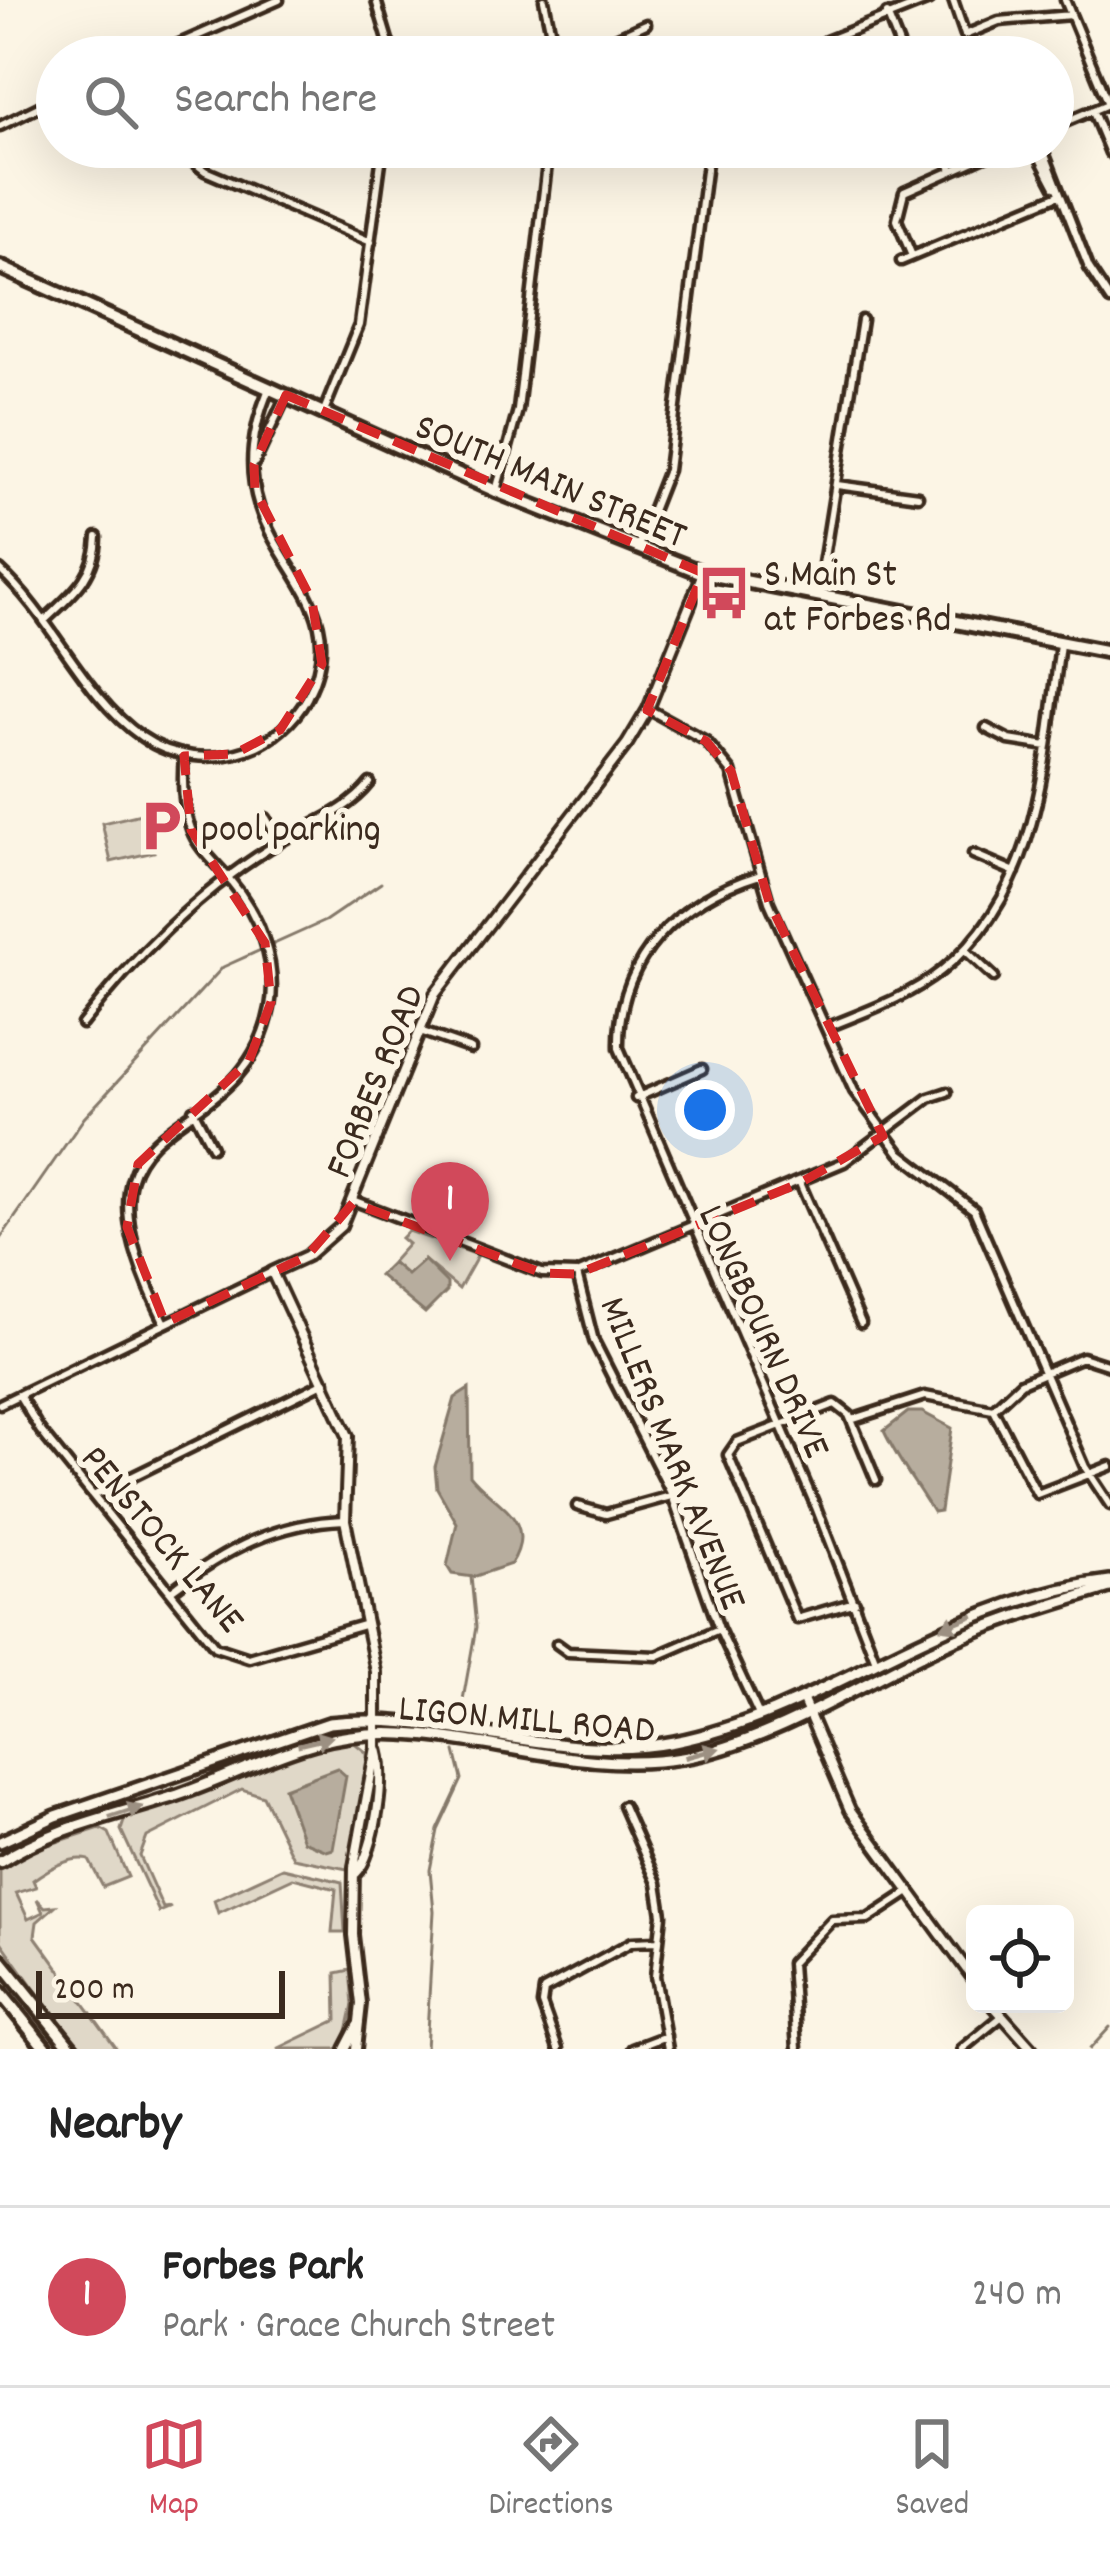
<!DOCTYPE html>
<meta charset="utf-8">
<style>
:root{--surface:#fff;--page:#f2f2f2;--text:#222;--muted:#767676;--line:#e0e0e0;--accent:#d1495b}
body{margin:0;font-family:Dekko,sans-serif;background:var(--page);color:var(--text)}
.controls{position:absolute;right:36px;bottom:36px;display:grid;overflow:hidden;border-radius:18px;box-shadow:0 12px 48px #0002}
.controls button{width:108px;height:108px;display:grid;place-items:center;padding:0;border:0;border-bottom:3px solid var(--line);background:var(--surface);color:var(--text);font:60px sans-serif}
.scale{position:absolute;left:36px;bottom:30px;width:249px;box-sizing:border-box;padding-left:12px;border:6px solid #3b2a1e;border-top:0;font-size:33px;line-height:42px;white-space:nowrap;color:#3b2a1e;-webkit-text-stroke:9px #fcf5e5;paint-order:stroke}
.you{position:absolute;left:705px;top:1110px;width:42px;height:42px;margin:-30px;border:9px solid #fff;border-radius:50%;background:#1a73e8;box-shadow:0 0 0 18px #1a73e833}
.badge{display:grid;place-items:center;width:78px;height:78px;border-radius:50%;background:var(--accent);color:#fff;font-size:39px;font-weight:700}
.pin{position:absolute;translate:-50% -99px;filter:drop-shadow(0 3px 6px #0008)}
.pin::after{content:'';position:absolute;top:63px;width:42px;height:36px;background:inherit;clip-path:polygon(0 0,100% 0,50% 100%)}
.list{margin:0;padding:0;list-style:none}
h2{display:flex;justify-content:space-between;align-items:center;height:156px;margin:0;padding:0 48px;font-size:51px}
h2 small{font-size:39px;font-weight:400;color:var(--muted)}
.list li{display:grid;grid-template-columns:78px 1fr auto;gap:36px;align-items:center;box-sizing:border-box;height:180px;padding:0 48px;border-top:3px solid var(--line)}
.list b{display:block;font-size:45px;white-space:nowrap}
.list p{margin:0;font-size:39px;white-space:nowrap;color:var(--muted)}
.list em{font-size:39px;font-style:normal;color:var(--muted)}
.icon{flex:none;width:66px;height:66px;fill:none;stroke:currentColor;stroke-width:2;stroke-linecap:round;stroke-linejoin:round}
.map{position:relative;flex:none;width:1110px;height:2049px;overflow:hidden}
.search{position:absolute;background:var(--surface);box-shadow:0 12px 48px #0002;left:36px;right:36px;top:36px;height:132px;display:flex;align-items:center;gap:30px;box-sizing:border-box;padding:0 42px;border-radius:66px;color:var(--muted);font-size:45px}
.sheet{height:336px;background:var(--surface)}
nav{display:flex;justify-content:space-around;align-items:center;box-sizing:border-box;height:168px;border-top:3px solid var(--line);background:var(--surface);font-size:33px;color:var(--muted)}
nav a{display:grid;justify-items:center;gap:6px}
nav .on{color:var(--accent)}
.map>svg:first-child{display:block}
.green{fill:#e0d8c8;stroke:#8e8173;stroke-width:3}
.water{fill:#b7ad9e;stroke:#85796b;stroke-width:3}
.lines{fill:none;stroke-linecap:round;stroke-linejoin:round}
.stream{stroke:#85796b;stroke-width:3}
.minor-casing{stroke:#3b2a1e;stroke-width:15}
.tertiary-casing{stroke:#3b2a1e;stroke-width:16}
.secondary-casing{stroke:#3b2a1e;stroke-width:18}
.primary-casing{stroke:#3b2a1e;stroke-width:20}
.trunk-casing{stroke:#3b2a1e;stroke-width:20}
.minor{stroke:#fcf5e5;stroke-width:6}
.tertiary{stroke:#fcf5e5;stroke-width:8}
.secondary{stroke:#fcf5e5;stroke-width:9}
.primary{stroke:#fcf5e5;stroke-width:10}
.trunk{stroke:#fcf5e5;stroke-width:10}
.oneway{fill:#9c9082}
.marked{fill:none;stroke:#d62828;stroke-width:9;stroke-dasharray:24 15;stroke-linejoin:round}
.labels{text-anchor:middle;stroke-width:12;stroke-linejoin:round;paint-order:stroke}
.street-label{font-size:39px;fill:#3b2a1e;stroke:#fcf5e5}
.poi-label{font-size:39px;fill:#3b2a1e;stroke:#fcf5e5;text-anchor:start}
</style>
<div class="map">
<svg width="1110" height="2049" viewBox="0 0 1110 2049">
<rect width="100%" height="100%" fill="#fcf5e5"/>
<filter id="ink" filterUnits="userSpaceOnUse"><feTurbulence type="fractalNoise" baseFrequency=".00833" numOctaves="2"/><feDisplacementMap in="SourceGraphic" scale="24" xChannelSelector="R" yChannelSelector="G"/><feConvolveMatrix kernelMatrix="1 2 1 2 8 2 1 2 1" color-interpolation-filters="sRGB"/></filter>
<g filter="url(#ink)">
<path class="green" d="M145 813 154 852 111 862 102 823Z
M408 1231 478 1255 459 1289 424 1260 407 1276 392 1262 408 1244 401 1238Z
M351 1740 367 1753 368 1782 347 1869 293 1858 263 1796 242 1789 147 1837 140 1856 163 1908 171 1907 159 1912 121 1830 125 1818 303 1747Z
M100 1828 109 1833 128 1877 103 1887 89 1860C70 1855 47 1870 33 1880L36 1887 16 1893 28 1919 43 1912 37 1899 45 1907 55 1906 37 1922 35 1936 117 2049H77L0 1940V1869L26 1852Z
M283 1868 342 1882 345 1932H332L336 1889 293 1878 218 1913 214 1900Z
M350 1970 353 2004 343 2049H277L337 2020 336 1973Z"/>
<path class="water" d="M424 1260 447 1283V1291L425 1313 379 1275 392 1262 407 1275Z
M469 1389 470 1475C492 1504 540 1518 511 1564L473 1577 452 1574 447 1566 457 1523 437 1488 435 1467 455 1398Z
M908 1412H922L952 1428 940 1511 933 1512C916 1484 898 1461 884 1431Z
M337 1768 346 1776 333 1849 327 1851 303 1841 284 1788Z"/>
<g class="lines">
<path class="stream" d="M0 1239 84 1118 223 967 325 921 381 883
M461 1711 476 1627 471 1577
M426 2049 434 1911 430 1870 438 1830 462 1779 455 1751
M1090 2049 1110 2027"/>
<defs>
<path id="minor" d="M376 0 393 57
M544 0 555 53
M953 0 965 35 999 21 1071 15
M1065 0 1108 104
M887 14 904 57
M555 54 600 45 646 24
M149 57 279 0
M819 57 826 41 929 0
M1093 112 1110 153
M0 126 57 98
M1053 127 1110 103
M174 147 205 171 371 242
M943 147 952 170
M1034 147 1055 187
M1042 147 1089 268 1110 300
M912 256 897 220 904 192 1006 147
M901 261 1059 195
M324 411 359 325 383 147
M255 462 285 398
M837 485 918 496
M496 491 518 410 549 147
M637 549 668 470 709 147
M0 570C53 618 83 696 142 737 172 758 212 762 247 750 271 742 295 721 307 698 351 614 281 576 259 506 246 465 253 429 268 391
M818 595 862 320
M44 621C71 595 96 577 97 537
M648 709 706 741 731 771 769 902 854 1091 900 1153 974 1210 1085 1467 1110 1505
M986 728 1009 740 1047 746
M266 818 280 842
M973 854 1015 872
M760 875C679 900 617 958 619 1048L816 1507 875 1659
M965 950 994 977
M82 1024C133 958 198 893 270 848 303 826 345 815 370 783
M826 1028C864 1012 907 998 941 971 1040 893 1045 760 1060 644
M420 1031 471 1049
M636 1098 702 1069
M193 1110 212 1147
M800 1183 861 1323
M355 1201 542 1273 577 1274 844 1162 929 1098 947 1092
M577 1274 594 1341 672 1495 719 1629 759 1715
M165 1323C49 1092 241 1158 270 1008 278 962 259 914 230 880 217 864 198 849 191 829 182 807 182 779 184 756
M19 1395 40 1430 215 1647 249 1658 367 1624
M0 1404 272 1272
M993 1409 1037 1494 1110 1466
M993 1409 1021 1383 1082 1357 1110 1366
M851 1420 925 1396 993 1409
M93 1496 325 1382
M577 1506 606 1514 671 1496
M171 1591C224 1550 278 1522 345 1520
M855 1602 797 1619 728 1455 737 1442 835 1404 849 1415 876 1480
M557 1644 568 1652 657 1656 719 1629
M623 1806 657 1883 662 1915 655 1976 668 2049
M558 2049 542 2004 544 1990 632 1942 657 1941
M632 2049 666 2036
M797 2049 791 1963 832 1920 868 1919 909 1892
M962 2049 1001 2017"/>
<path id="tertiary" d="M802 1698 850 1810 975 1981
M356 1873C375 1855 387 1770 376 1747
M992 2004 1032 2049
M345 2049 357 2026
M356 2049 361 2004 353 1935 354 1867 376 1747V1672L345 1520 348 1436 272 1272 307 1256 341 1226 435 994 627 744 648 709 703 573"/>
<path id="secondary" d="M0 1842 56 1816 329 1723C443 1710 561 1765 674 1742 826 1712 944 1600 1110 1581
M0 1862C53 1827 118 1815 178 1795 259 1767 311 1729 402 1734 495 1738 588 1774 682 1758 766 1745 861 1683 939 1647 994 1621 1052 1605 1110 1587"/>
<path id="primary" d="M0 267 496 491 703 573 1110 652"/>
<path id="trunk" d="M0 1960 72 2049
M0 1992 46 2049"/>
</defs>
<use href="#minor" class="minor-casing"/>
<use href="#tertiary" class="tertiary-casing"/>
<use href="#secondary" class="secondary-casing"/>
<use href="#primary" class="primary-casing"/>
<use href="#trunk" class="trunk-casing"/>
<use href="#minor" class="minor"/>
<use href="#tertiary" class="tertiary"/>
<use href="#secondary" class="secondary"/>
<use href="#primary" class="primary"/>
<use href="#trunk" class="trunk"/>
</g>
<defs><path id="oneway-solid" d="M-6-.8H1V-3.2L6.5 0L1 3.2V.8H-6Z" transform="scale(3)"/></defs>
<g class="oneway">
<use href="#oneway-solid" transform="translate(957 1622) rotate(158)"/>
<use href="#oneway-solid" transform="translate(315 1741) rotate(-13)"/>
<use href="#oneway-solid" transform="translate(702 1753) rotate(-15)"/>
<use href="#oneway-solid" transform="translate(126 1812) rotate(-18)"/>
</g>
</g>
<path class="marked" d="M286 395 703 573 647 710 706 741 731 771 769 902 883 1136 800 1183 577 1274 542 1273 353 1203 307 1256 165 1323 127 1227 138 1164 249 1061 271 1002 265 943 191 830 184 756 234 754 280 730 322 664 312 601 255 490 254 465Z"/>
<defs>
<symbol id="bus-bare" viewBox="-9 -9 18 18"><path d="M-5-6H5V4H4V6H2V4H-2V6H-4V4H-5ZM-3.5-4V0h7V-4ZM-3.5 1.2v1.5H-2V1.2ZM2 1.2v1.5H3.5V1.2Z" fill="#d1495b" stroke="#fcf5e5" stroke-width="2.5" paint-order="stroke"/></symbol>
<symbol id="parking-bare" viewBox="-9 -9 18 18"><path d="M-3.5-5.5H1a3.5 3.5 0 0 1 0 7H-1V5.5H-3.5ZM-1-3.4V-.6H.8a1.4 1.4 0 0 0 0-2.8Z" fill="#d1495b" stroke="#fcf5e5" stroke-width="2.5" paint-order="stroke"/></symbol>
</defs>
<g fill-rule="evenodd">
<use href="#bus-bare" x="686" y="555" width="76" height="76"/>
<use href="#parking-bare" x="123" y="788" width="76" height="76"/>
</g>
<g class="labels">
<g class="street-label">
<text transform="translate(552 478) rotate(23)" y="14">SOUTH MAIN STREET</text>
<text transform="translate(372 1080) rotate(-68)" y="14">FORBES ROAD</text>
<text transform="translate(767 1330) rotate(66)" y="14">LONGBOURN DRIVE</text>
<text transform="translate(676 1452) rotate(68)" y="14">MILLERS MARK AVENUE</text>
<text transform="translate(165 1537) rotate(50)" y="14">PENSTOCK LANE</text>
<text transform="translate(527 1716) rotate(5)" y="14">LIGON MILL ROAD</text>
</g>
<g class="poi-label">
<text x="764" y="585">S Main St<tspan x="764" dy="45">at Forbes Rd</tspan></text>
<text x="201" y="840">pool parking</text>
</g>
</g>
</svg>
<div class="controls">
<button><svg class="icon" aria-label="locate" viewBox="0 0 24 24"><circle cx="12" cy="12" r="6"/><path d="M12 2v4M12 18v4M2 12h4M18 12h4"/></svg></button>
</div>
<div class="scale">200 m</div>
<div class="you"></div>
<div class="pin badge" style="left:450px;top:1261px">1</div>
<div class="search"><svg class="icon" aria-label="search" viewBox="0 0 24 24"><circle cx="10" cy="10" r="6"/><path d="M15 15l6 6"/></svg>Search here</div>
</div>
<section class="sheet">
<h2>Nearby<small></small></h2>
<ul class="list">
<li><span class="badge">1</span><div><b>Forbes Park</b><p>Park · Grace Church Street</p></div><em>240 m</em></li>
</ul>
</section>
<nav>
<a class="on"><svg class="icon" aria-label="map" viewBox="0 0 24 24"><path d="M3 6l6-2 6 2 6-2v14l-6 2-6-2-6 2zM9 4v14M15 6v14"/></svg>Map</a>
<a><svg class="icon" aria-label="directions" viewBox="0 0 24 24"><path d="M12 3l9 9-9 9-9-9zM9 14v-3h6M13 9l2 2-2 2"/></svg>Directions</a>
<a><svg class="icon" aria-label="saved" viewBox="0 0 24 24"><path d="M7 4h10v16l-5-4-5 4z"/></svg>Saved</a>
</nav>
